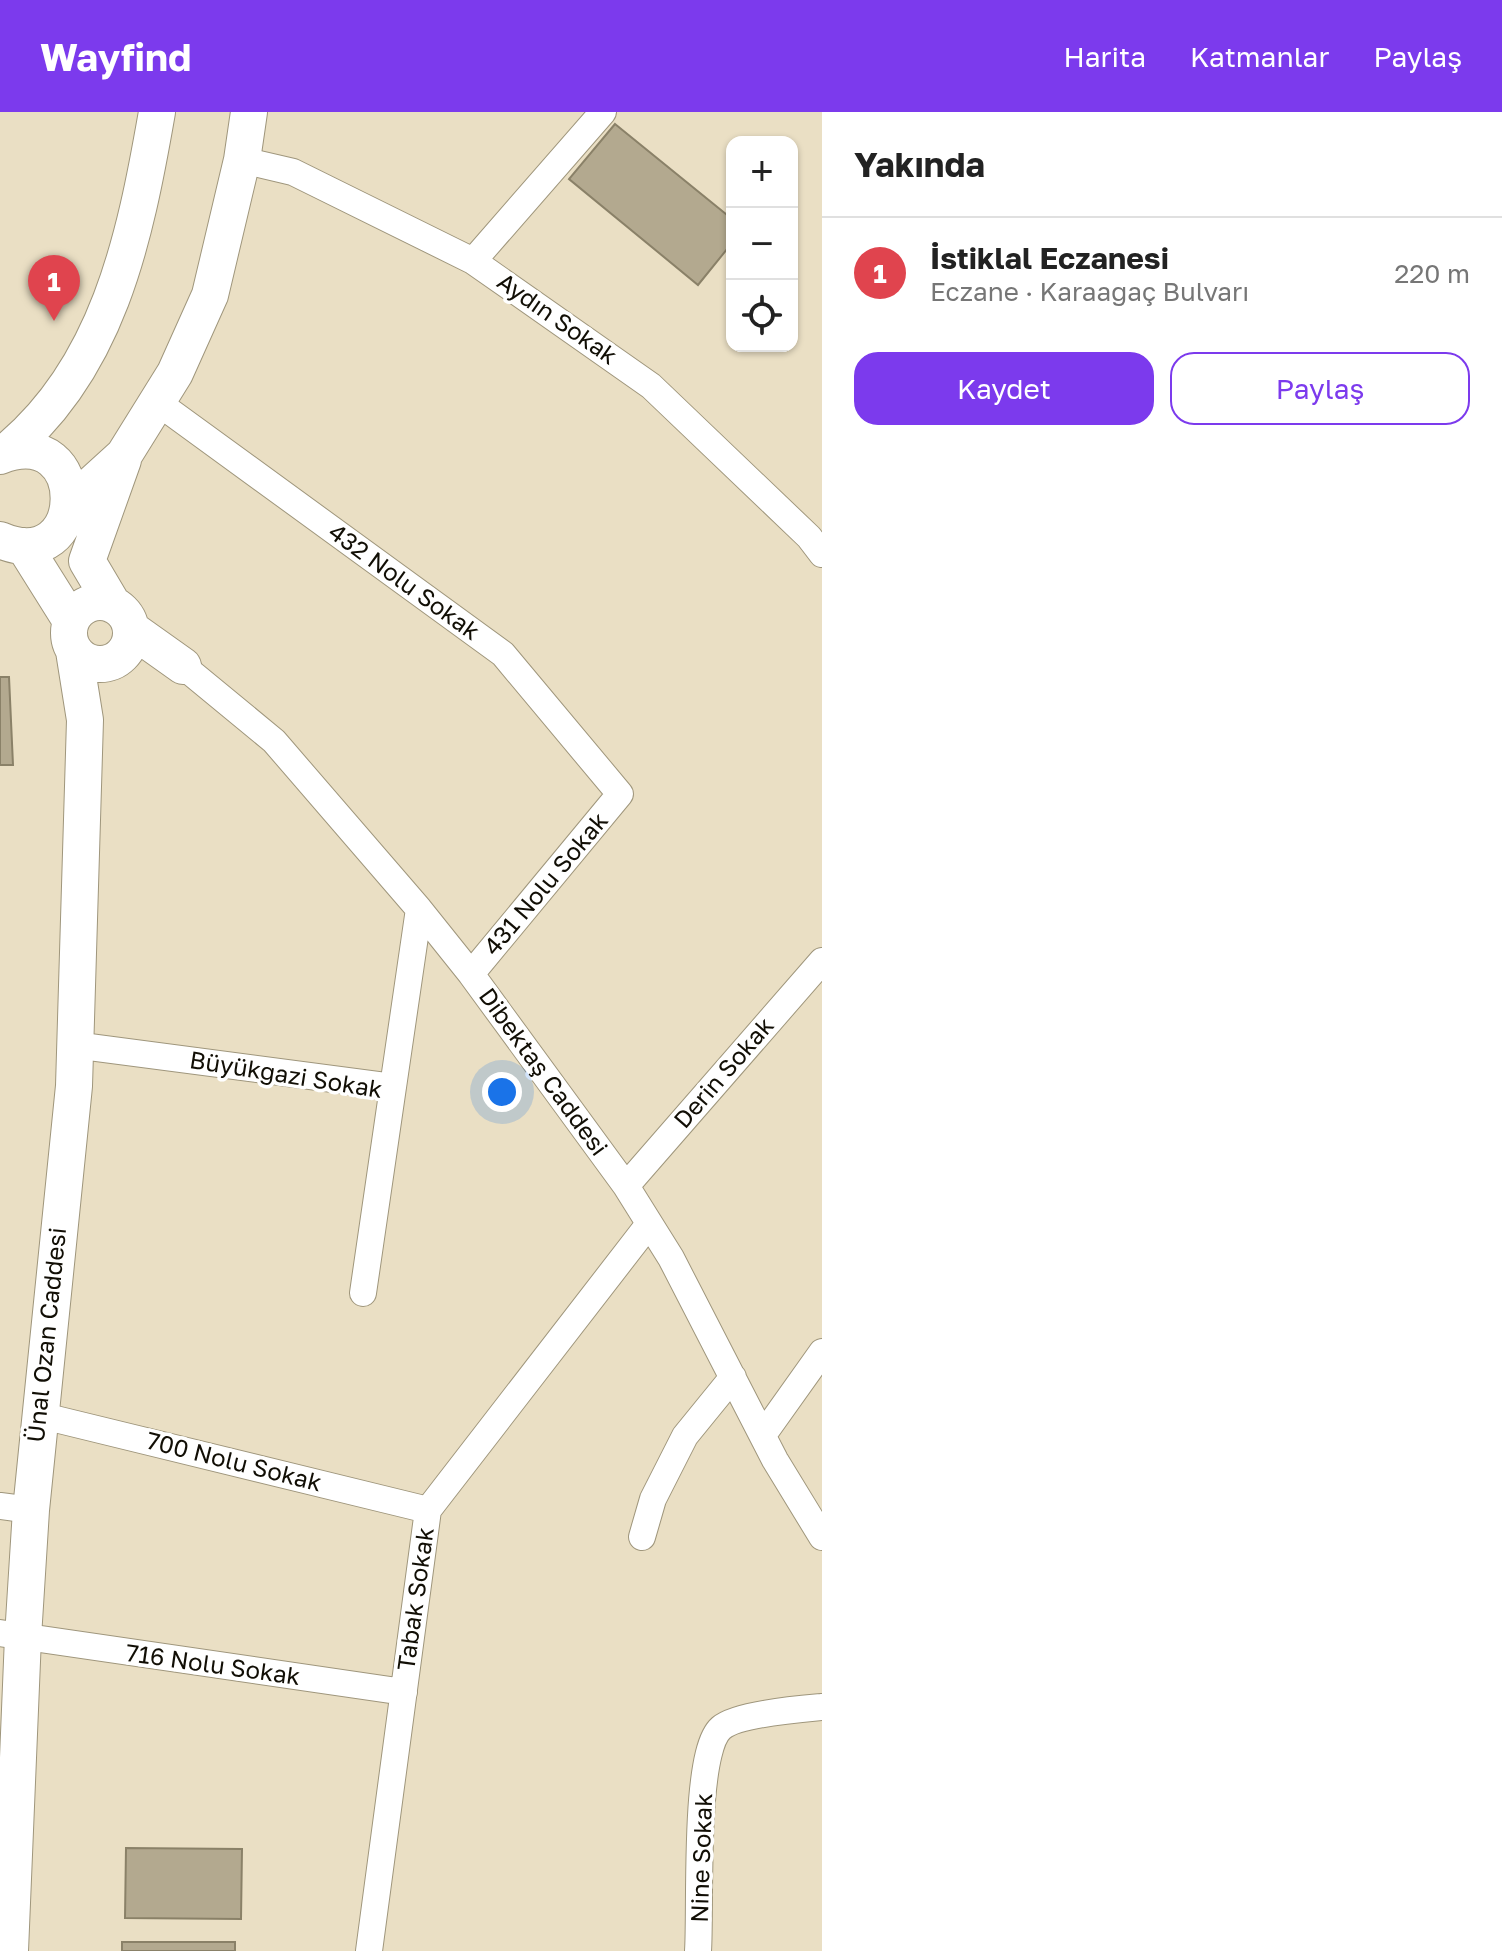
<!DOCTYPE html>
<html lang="tr">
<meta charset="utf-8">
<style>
:root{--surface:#fff;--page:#f2f2f2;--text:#222;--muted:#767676;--line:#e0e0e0;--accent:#7c3aed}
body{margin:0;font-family:"Golos Text",sans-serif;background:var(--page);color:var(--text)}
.controls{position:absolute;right:24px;top:24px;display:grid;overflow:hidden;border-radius:16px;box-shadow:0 2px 6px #0004}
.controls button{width:72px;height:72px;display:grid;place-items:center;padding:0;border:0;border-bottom:2px solid var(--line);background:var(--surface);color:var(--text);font:40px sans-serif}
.you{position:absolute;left:502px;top:980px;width:28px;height:28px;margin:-20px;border:6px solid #fff;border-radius:50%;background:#1a73e8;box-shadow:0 0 0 12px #1a73e833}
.badge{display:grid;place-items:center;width:52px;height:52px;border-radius:50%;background:var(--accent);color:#fff;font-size:26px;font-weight:700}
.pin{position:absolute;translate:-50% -66px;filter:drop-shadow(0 2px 4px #0008)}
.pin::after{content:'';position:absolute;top:42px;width:28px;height:24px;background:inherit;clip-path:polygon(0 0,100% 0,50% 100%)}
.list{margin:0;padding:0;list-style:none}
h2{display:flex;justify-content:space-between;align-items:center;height:104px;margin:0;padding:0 32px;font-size:34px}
h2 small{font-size:26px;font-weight:400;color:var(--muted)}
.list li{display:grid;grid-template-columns:52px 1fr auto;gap:24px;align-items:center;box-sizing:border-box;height:112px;padding:0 32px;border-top:2px solid var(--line)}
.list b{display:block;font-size:30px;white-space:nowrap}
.list p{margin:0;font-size:26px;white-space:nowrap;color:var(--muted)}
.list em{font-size:26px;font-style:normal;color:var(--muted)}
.actions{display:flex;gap:16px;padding:24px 32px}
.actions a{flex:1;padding:18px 0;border:2px solid var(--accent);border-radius:24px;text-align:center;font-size:28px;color:var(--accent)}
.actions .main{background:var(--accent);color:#fff}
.icon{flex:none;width:44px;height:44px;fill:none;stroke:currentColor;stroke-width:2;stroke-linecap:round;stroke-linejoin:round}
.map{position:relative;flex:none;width:822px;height:1839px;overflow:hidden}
header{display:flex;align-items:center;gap:48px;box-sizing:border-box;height:112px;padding:0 40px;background:var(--accent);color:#fff}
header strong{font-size:38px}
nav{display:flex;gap:44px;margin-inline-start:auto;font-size:28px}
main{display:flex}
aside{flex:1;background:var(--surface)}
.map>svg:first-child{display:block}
.building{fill:#b3a98f;stroke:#8a8168;stroke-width:2}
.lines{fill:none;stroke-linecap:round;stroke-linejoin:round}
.street-casing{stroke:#9f967c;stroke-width:28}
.secondary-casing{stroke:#9f967c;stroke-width:38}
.street{stroke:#fff;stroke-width:26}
.secondary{stroke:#fff;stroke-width:36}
.labels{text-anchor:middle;stroke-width:7;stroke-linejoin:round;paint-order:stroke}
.street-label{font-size:24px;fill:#110e05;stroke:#fff}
</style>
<header>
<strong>Wayfind</strong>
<nav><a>Harita</a><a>Katmanlar</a><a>Paylaş</a></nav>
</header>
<main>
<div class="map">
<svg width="822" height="1839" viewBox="0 0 822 1839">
<rect width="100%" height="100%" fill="#eadfc4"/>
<path class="building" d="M615 12 732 107V131L698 173 569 67Z
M0 565H9L13 653H0Z
M126 1736 242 1737 241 1807 125 1806Z
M122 1830H235V1839H122Z"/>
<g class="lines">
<defs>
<path id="street" d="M242 48 293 60 473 149 651 274 809 425 822 442
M473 149 603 0
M157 290 503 542 620 682 471 862
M183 554 274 629 419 797 471 862 626 1074 671 1146 775 1348 822 1425
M74 933 393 975 363 1181
M393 975 419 797
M626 1074 822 849
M39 1303 428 1398
M763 1323 822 1240
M0 1394 31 1398
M642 1425 653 1387 685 1324 733 1265
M0 1521 404 1580
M369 1839 428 1398 649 1112
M698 1839C701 1797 693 1640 721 1616 737 1602 800 1597 822 1595"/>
<path id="secondary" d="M2 343C108 260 135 126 157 0
M0 344C93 308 90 467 0 428
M69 393 124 343 175 261 210 183 242 48 249 0
M24 434 71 509
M69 521a31 31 0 1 1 62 0a31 31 0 1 1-62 0Z
M113 493 87 449 123 348
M131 517 183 554
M10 1839 23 1525 31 1398 74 974 85 608 74 539"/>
</defs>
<use href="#street" class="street-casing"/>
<use href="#secondary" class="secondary-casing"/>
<use href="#street" class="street"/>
<use href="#secondary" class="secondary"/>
</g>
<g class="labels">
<g class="street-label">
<text transform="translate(557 207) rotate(35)" y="8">Aydın Sokak</text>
<text transform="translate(404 470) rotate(36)" y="8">432 Nolu Sokak</text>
<text transform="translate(546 772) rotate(-50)" y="8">431 Nolu Sokak</text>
<text transform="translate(543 960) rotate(54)" y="8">Dibektaş Caddesi</text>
<text transform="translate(724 961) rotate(-49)" y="8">Derin Sokak</text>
<text transform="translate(286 963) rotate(9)" y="8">Büyükgazi Sokak</text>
<text transform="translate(47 1223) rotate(-84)" y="8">Ünal Ozan Caddesi</text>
<text transform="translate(234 1350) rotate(14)" y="8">700 Nolu Sokak</text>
<text transform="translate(416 1487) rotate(-82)" y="8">Tabak Sokak</text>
<text transform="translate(213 1553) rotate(8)" y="8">716 Nolu Sokak</text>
<text transform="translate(702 1746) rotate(-88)" y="8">Nine Sokak</text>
</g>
</g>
</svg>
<div class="controls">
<button>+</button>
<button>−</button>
<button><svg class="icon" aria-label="locate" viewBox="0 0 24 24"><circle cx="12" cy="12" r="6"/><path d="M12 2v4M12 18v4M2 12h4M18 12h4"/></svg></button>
</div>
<div class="you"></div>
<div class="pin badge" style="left:54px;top:209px;background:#e0444e">1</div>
</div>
<aside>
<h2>Yakında<small></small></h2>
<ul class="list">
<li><span class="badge" style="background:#e0444e">1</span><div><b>İstiklal Eczanesi</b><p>Eczane · Karaağaç Bulvarı</p></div><em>220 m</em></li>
</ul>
<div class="actions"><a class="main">Kaydet</a><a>Paylaş</a></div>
</aside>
</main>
